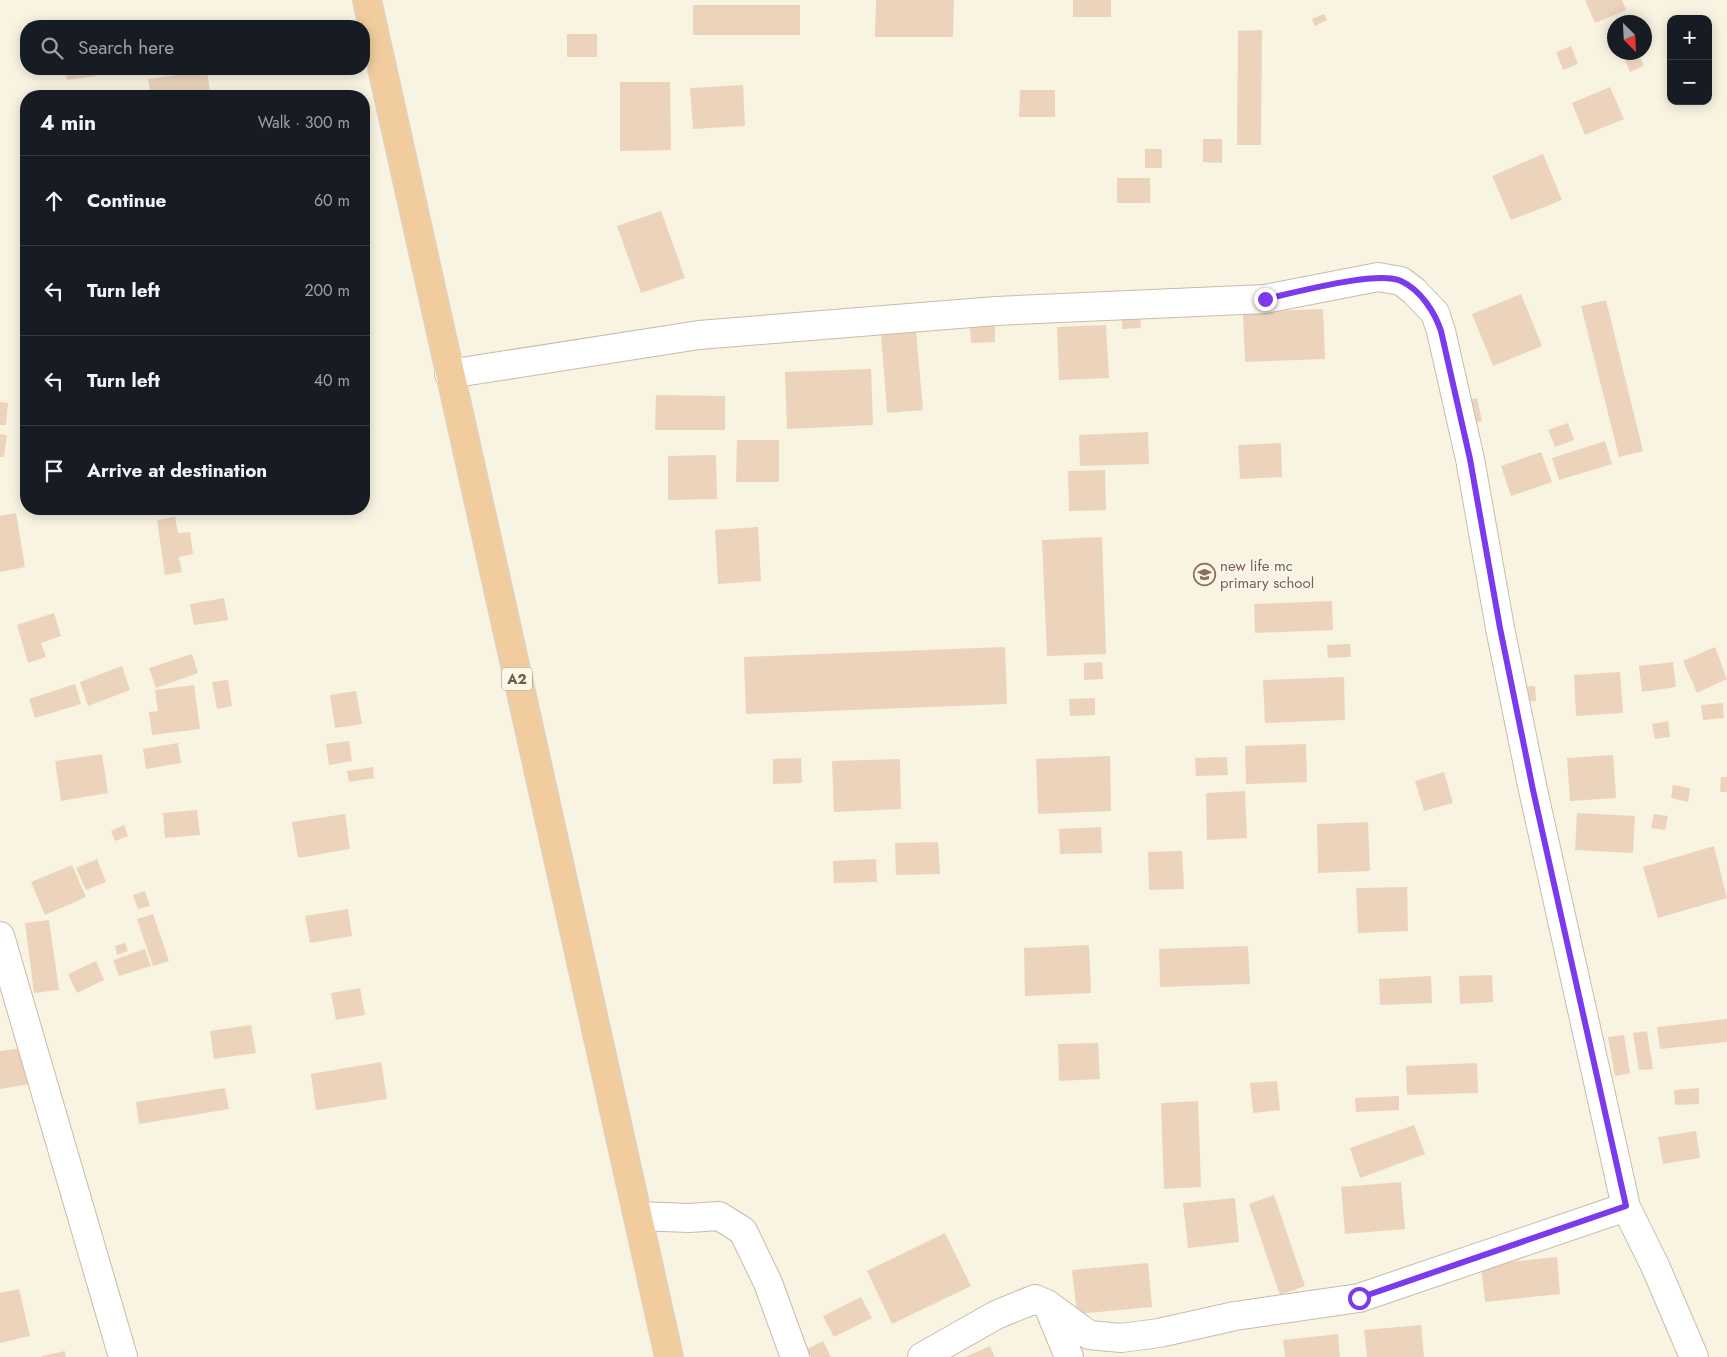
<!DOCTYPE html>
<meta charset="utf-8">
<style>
:root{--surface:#171b24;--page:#242831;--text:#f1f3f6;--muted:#9ea1a6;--line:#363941}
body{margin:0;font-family:Jost,sans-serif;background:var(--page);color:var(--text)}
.controls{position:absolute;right:15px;top:15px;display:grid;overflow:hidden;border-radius:10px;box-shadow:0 2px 12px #0003}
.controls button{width:45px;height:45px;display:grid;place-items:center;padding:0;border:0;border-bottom:1px solid var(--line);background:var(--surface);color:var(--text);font:25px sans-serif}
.compass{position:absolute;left:1607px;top:15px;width:45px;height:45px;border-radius:50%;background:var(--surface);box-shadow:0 2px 12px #0003;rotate:156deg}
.stop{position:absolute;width:15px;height:15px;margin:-11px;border:4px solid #7c3aed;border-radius:50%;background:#fff}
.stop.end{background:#7c3aed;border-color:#fff;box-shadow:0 1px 5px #0008}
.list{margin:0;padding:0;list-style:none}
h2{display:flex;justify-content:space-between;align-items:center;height:65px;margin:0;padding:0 20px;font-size:21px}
h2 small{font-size:16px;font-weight:400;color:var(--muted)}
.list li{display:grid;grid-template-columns:32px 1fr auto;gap:15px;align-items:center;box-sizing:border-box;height:90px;padding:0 20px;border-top:1px solid var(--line)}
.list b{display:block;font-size:19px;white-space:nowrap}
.list em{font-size:16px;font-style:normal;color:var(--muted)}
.icon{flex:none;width:28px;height:28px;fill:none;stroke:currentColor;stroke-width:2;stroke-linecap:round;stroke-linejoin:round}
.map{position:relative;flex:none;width:1727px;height:1357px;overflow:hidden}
.search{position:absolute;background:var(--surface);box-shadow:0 2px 12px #0003;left:20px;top:20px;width:350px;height:55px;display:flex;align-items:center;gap:12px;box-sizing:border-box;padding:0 18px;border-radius:20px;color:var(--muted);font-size:19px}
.panel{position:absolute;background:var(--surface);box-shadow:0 2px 12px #0003;left:20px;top:90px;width:350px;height:425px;border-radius:20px}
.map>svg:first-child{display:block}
.building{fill:#ecd4bc}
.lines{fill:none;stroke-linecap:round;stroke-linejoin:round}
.minor-casing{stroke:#c9bbaa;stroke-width:30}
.trunk-casing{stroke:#d9d4d0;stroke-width:30}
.minor{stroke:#fff;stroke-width:28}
.trunk{stroke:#f0cc9f;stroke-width:28}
.route{stroke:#7c3aed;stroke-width:6}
.labels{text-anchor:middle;stroke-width:4;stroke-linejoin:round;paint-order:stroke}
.shield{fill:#fdf7e7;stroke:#998a7a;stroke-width:1}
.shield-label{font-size:14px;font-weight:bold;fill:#6e5b4b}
.education-label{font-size:15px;fill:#785e54;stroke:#fdf7e7;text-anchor:start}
</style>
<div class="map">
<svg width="1727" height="1357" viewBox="0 0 1727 1357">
<rect width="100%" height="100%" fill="#f9f3e2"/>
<path class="building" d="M876 0H954L953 37H875Z
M1073 0H1111V17H1073Z
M1585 0H1622L1626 10 1595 23Z
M693 5H800V35H693Z
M1324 14 1327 20 1315 26 1312 19Z
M1262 30 1261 145H1237L1238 31Z
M567 34H597V57H567Z
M1571 46 1578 64 1563 70 1556 52Z
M1639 54 1644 66 1630 72 1625 60Z
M95 69 96 76 67 80 66 73Z
M207 71 210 91 198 93 199 96H151L148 79Z
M620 82H670L671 150 620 151Z
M743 85 745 126 693 129 690 88Z
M1610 87 1624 119 1585 135 1572 103Z
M1020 90H1055V117H1019Z
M1203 139H1222V163L1203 162Z
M1145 149H1162V168H1145Z
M1543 154 1562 200 1511 220 1492 176Z
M1117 178H1150V203H1117Z
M661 211 685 278 641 293 617 226Z
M1521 294 1542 346 1493 366 1472 314Z
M1606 300 1643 451 1619 457 1581 306Z
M1323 309 1325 359 1245 362 1243 312Z
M1140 315 1141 328 1122 329V316Z
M995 325V342L971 343 970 326Z
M1106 325 1109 378 1059 380 1057 327Z
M916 331 923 410 887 413 881 334Z
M871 369 873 425 787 429 785 372Z
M656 395 725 396V430H655Z
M1477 398 1482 421 1468 424 1463 401Z
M0 402 8 403 6 425H0Z
M1568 423 1574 440 1555 447 1548 430Z
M1148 432 1149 464 1080 466 1079 435Z
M0 434 7 435 4 457H0Z
M737 440H779V482H736Z
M1605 441 1612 464 1559 480 1552 458Z
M1281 443 1282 477 1240 479 1238 445Z
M1541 452 1552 482 1511 496 1501 466Z
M716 455 717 499 668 500V456Z
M1105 470 1106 510 1069 511 1068 471Z
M16 513 25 567 0 572V516Z
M175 517 178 533 190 532 193 554 179 557 182 572 165 575 157 520Z
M758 527 761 581 718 584 715 530Z
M1102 537 1106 654 1047 656 1042 540Z
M224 598 228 620 194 625 190 604Z
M1332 601 1333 630 1255 633 1254 604Z
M54 613 61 636 41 643 46 657 28 663 17 625Z
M1350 644 1351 657 1328 658 1327 645Z
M1005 647 1007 704 746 714 744 657Z
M1715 647 1727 679 1697 693 1683 661Z
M192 654 198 673 156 688 149 668Z
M1102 662 1103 679 1084 680V663Z
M1673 662 1676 687 1642 692 1639 666Z
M122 666 130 690 88 706 80 682Z
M1620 672 1623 713 1576 716 1574 675Z
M1344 677 1345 720 1265 723 1263 680Z
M228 680 232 706 217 709 212 682Z
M75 684 81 704 35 718 29 699Z
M194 685 200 729 152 735 149 712 158 711 155 690Z
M1535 686 1536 701H1521L1520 687Z
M356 691 362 724 335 728 330 695Z
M1095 698V715L1070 716 1069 699Z
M1723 703 1724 718 1703 720 1701 705Z
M1668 721 1670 737 1655 739 1652 724Z
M349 741 352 761 329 765 326 744Z
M178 743 181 763 146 769 143 749Z
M1306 744 1307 782 1246 784 1245 746Z
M102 754 108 793 61 801 55 761Z
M1613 755 1616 798 1570 801 1567 758Z
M1110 756 1111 811 1038 814 1036 759Z
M1227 757 1228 775 1196 776 1195 758Z
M801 758 802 783 773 784V759Z
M900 759 901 809 834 812 832 761Z
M373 767 374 778 349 782 347 771Z
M1444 772 1453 803 1424 811 1415 781Z
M1721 777H1727V792H1720Z
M1673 785 1690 788 1688 802 1671 798Z
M1245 791 1247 838 1207 840 1206 793Z
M197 810 200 835 165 838 163 813Z
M1577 813 1635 816 1633 853 1575 850Z
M345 814 350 849 298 858 292 822Z
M1654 814 1668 816 1665 830 1651 828Z
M1368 822 1370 871 1318 873 1317 824Z
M124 825 128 836 115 841 111 831Z
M1101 827 1102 853 1060 854 1059 829Z
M938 842 940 874 896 875 895 843Z
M1714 846 1727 898 1658 918 1643 867Z
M1182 851 1184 889 1149 890 1148 852Z
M97 859 106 882 86 890 76 868Z
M876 859 877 882 834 883 833 861Z
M72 865 86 897 45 915 31 882Z
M1407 887 1408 931 1358 933 1356 888Z
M145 891 150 906 138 909 133 895Z
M348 909 352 936 310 943 305 916Z
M153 914 169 961 153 966 137 919Z
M49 920 59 990 34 993 25 923Z
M125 943 128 951 117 955 115 946Z
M1089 945 1091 993 1025 996 1024 948Z
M1248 946 1250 984 1160 987 1159 949Z
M145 949 151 966 119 976 113 960Z
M96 961 104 980 77 993 68 974Z
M1492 975 1493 1002 1460 1004 1459 976Z
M1431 976 1432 1003 1380 1005 1379 979Z
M360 988 365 1015 336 1020 331 993Z
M1727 1019V1042L1660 1049 1657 1027Z
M251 1025 256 1053 214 1059 210 1031Z
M1647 1031 1653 1069 1639 1070 1633 1033Z
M1624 1035 1630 1073 1615 1076 1608 1037Z
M1098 1043 1100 1079 1059 1081 1058 1044Z
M24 1048 30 1084 0 1089V1051Z
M381 1062 387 1099 316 1110 311 1074Z
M1477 1063 1478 1093 1407 1095 1406 1066Z
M1277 1081 1280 1110 1253 1113 1250 1083Z
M225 1088 229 1109 139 1124 136 1102Z
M1699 1088V1104L1675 1105 1674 1090Z
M1399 1096V1110L1356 1112 1355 1098Z
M1198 1101 1201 1187 1164 1189 1161 1103Z
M1414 1125 1425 1154 1360 1178 1350 1148Z
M1696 1131 1700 1158 1663 1164 1658 1137Z
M1401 1182 1405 1229 1345 1234 1341 1187Z
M1274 1195 1305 1286 1280 1295 1249 1204Z
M1235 1198 1239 1242 1188 1248 1183 1203Z
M945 1233 971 1286 892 1324 867 1271Z
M1557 1257 1560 1294 1485 1302 1481 1265Z
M1148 1263 1152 1307 1077 1314 1072 1270Z
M19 1289 30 1336 0 1343V1293Z
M861 1297 872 1318 834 1337 823 1316Z
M1421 1325 1424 1357H1367L1364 1330Z
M1338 1334 1340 1357H1285L1283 1340Z
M823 1341 831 1357H811L807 1349Z
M990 1346 995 1357H965Z
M65 1351 66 1357H42V1356Z"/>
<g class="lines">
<defs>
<path id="minor" d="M449 374 699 335 996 311 1265 299 1378 277 1401 281 1414 291 1435 313 1441 331 1470 459 1500 628 1533 790 1626 1207 1656 1268 1694 1357
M0 936 123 1357
M638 1216 689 1218 719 1216 743 1231 768 1283 795 1357
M1048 1306 1069 1357
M922 1357 996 1315 1035 1299 1047 1304 1089 1335 1121 1338 1159 1333 1235 1316 1359 1298 1626 1207"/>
<path id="trunk" d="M367 0 669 1357"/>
</defs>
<use href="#minor" class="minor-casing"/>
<use href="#trunk" class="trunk-casing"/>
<use href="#minor" class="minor"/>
<use href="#trunk" class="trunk"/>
</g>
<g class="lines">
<path class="route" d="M1265 299C1294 293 1376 270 1401 281 1421 290 1435 313 1441 331L1470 459 1500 628 1533 790 1626 1206 1359 1298"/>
</g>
<defs>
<symbol id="school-ring" viewBox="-11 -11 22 22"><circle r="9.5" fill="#fdf7e7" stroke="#8d6e63" stroke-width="1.5"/><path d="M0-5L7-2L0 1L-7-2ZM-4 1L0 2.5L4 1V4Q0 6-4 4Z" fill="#8d6e63"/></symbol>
</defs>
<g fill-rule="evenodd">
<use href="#school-ring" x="1192" y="562" width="25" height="25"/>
</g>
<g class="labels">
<rect class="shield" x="502" y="667.5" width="30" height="23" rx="4"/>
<g class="shield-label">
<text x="517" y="684">A2</text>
</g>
<g class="education-label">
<text x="1220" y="571">new life mc<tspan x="1220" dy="17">primary school</tspan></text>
</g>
</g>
</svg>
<div class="controls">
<button>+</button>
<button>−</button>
</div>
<svg class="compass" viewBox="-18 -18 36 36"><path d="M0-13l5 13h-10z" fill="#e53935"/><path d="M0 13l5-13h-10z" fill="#9ea1a6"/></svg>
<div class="stop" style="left:1359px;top:1298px"></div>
<div class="stop end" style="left:1265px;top:299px"></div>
<div class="search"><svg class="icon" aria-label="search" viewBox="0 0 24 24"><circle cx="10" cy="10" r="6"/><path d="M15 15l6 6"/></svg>Search here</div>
<section class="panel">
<h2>4 min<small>Walk · 300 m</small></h2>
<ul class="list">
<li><svg class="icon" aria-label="ahead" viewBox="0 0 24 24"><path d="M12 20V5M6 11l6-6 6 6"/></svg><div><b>Continue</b></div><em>60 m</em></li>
<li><svg class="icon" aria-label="left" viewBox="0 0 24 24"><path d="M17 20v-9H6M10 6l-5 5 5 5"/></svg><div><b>Turn left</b></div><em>200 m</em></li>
<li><svg class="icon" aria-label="left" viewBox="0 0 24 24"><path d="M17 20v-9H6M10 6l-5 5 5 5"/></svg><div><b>Turn left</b></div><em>40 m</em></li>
<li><svg class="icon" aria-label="arrive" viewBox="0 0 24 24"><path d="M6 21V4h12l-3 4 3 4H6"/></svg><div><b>Arrive at destination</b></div></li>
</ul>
</section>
</div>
